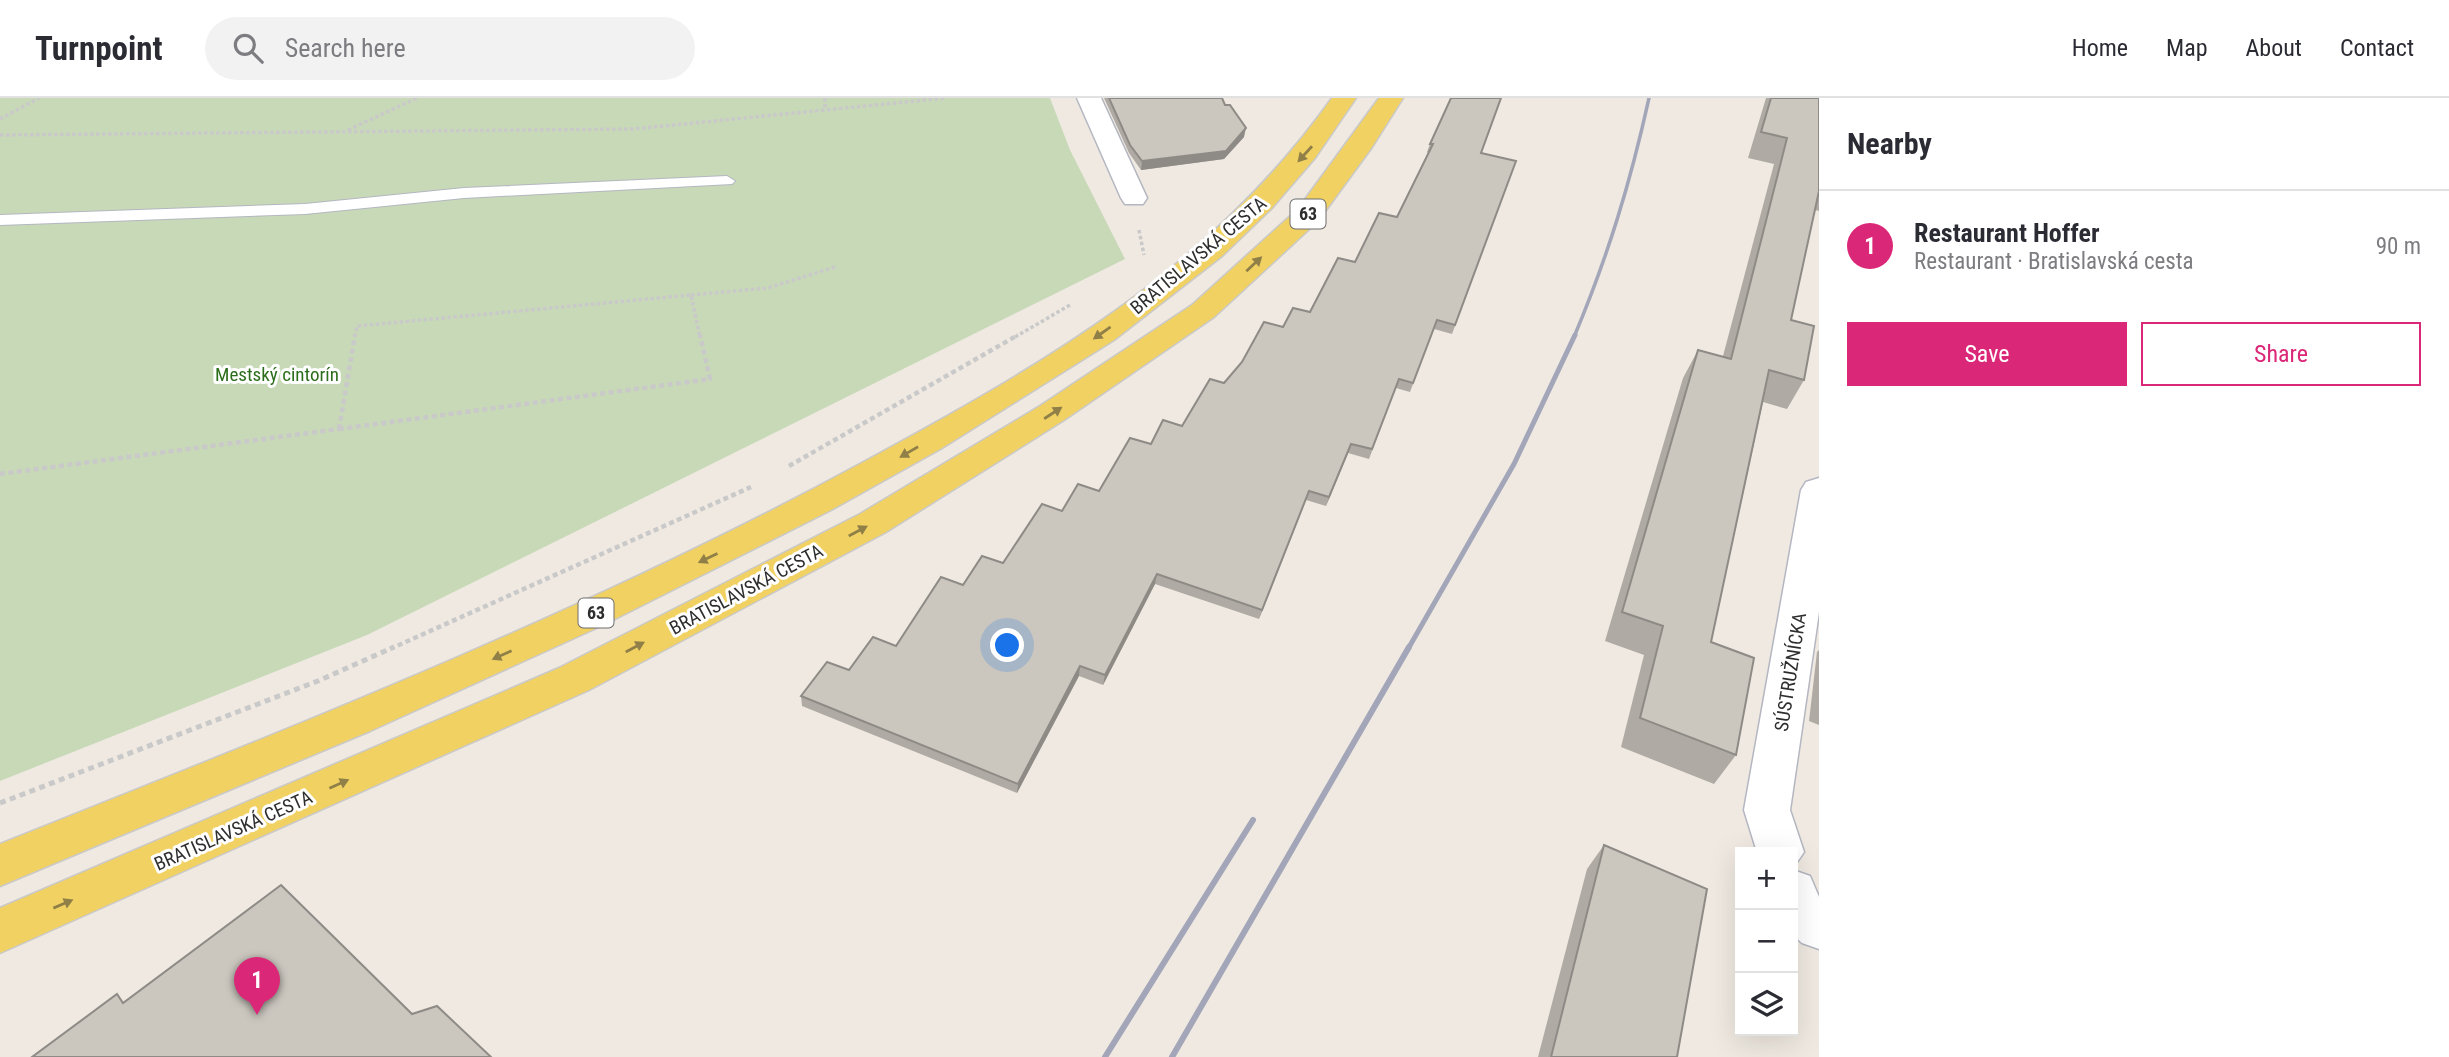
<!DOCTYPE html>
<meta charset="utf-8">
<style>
:root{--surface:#fff;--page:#f2f2f3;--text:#2b2b33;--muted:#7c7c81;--line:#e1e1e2;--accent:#db2777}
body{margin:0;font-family:"Roboto Condensed",sans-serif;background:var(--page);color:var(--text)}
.controls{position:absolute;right:21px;bottom:21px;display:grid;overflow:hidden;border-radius:0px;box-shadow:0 7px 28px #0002}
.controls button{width:63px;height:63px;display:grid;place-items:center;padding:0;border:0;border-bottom:2px solid var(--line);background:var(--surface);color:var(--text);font:35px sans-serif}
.you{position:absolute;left:1008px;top:548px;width:24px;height:24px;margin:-18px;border:5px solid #fff;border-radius:50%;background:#1a73e8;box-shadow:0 0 0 10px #1a73e833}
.badge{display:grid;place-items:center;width:46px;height:46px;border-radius:50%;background:var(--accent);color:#fff;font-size:23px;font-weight:700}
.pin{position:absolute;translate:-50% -58px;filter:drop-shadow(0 2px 4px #0008)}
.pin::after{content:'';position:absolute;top:37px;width:24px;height:21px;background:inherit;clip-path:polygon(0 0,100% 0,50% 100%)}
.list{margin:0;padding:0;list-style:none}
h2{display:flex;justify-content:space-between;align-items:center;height:91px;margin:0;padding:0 28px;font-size:30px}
h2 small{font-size:23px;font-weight:400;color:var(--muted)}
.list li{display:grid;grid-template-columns:46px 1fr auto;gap:21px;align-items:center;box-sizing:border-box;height:112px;padding:0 28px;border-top:2px solid var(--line)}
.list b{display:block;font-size:26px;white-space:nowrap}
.list p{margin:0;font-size:23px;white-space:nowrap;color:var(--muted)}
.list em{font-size:23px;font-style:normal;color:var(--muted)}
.actions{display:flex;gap:14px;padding:21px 28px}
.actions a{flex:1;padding:16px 0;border:2px solid var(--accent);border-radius:0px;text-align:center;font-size:24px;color:var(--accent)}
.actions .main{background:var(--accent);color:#fff}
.icon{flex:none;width:38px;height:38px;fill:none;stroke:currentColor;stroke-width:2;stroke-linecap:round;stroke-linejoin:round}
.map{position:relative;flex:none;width:1819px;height:959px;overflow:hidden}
header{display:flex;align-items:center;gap:42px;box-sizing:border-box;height:98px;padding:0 35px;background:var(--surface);border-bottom:2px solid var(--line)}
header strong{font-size:33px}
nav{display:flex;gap:38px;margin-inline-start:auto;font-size:24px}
.search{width:490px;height:63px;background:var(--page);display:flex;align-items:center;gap:18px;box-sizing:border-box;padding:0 24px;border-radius:38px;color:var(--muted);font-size:26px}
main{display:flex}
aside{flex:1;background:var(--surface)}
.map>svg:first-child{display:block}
.cemetery{fill:#c8d9b8}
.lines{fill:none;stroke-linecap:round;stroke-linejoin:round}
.lane-casing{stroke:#b4b7c1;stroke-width:2}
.street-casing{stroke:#b4b7c1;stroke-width:3}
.primary-casing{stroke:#c9c9c9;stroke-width:3}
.path-far2{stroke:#c9c9c9;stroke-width:3.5;stroke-dasharray:3.5 2.5;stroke-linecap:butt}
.path-far1{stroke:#c9c9c9;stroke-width:4.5;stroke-dasharray:5 3.5;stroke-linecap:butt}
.path{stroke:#c9c9c9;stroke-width:5;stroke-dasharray:6 4.5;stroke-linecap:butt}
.lane{fill:#fff;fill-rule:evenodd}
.street{fill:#fff;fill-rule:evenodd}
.primary{fill:#f2d163;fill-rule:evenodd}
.rail-far2{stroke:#a3a6b8;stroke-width:3.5}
.rail-far1{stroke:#a3a6b8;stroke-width:5}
.rail{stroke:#a3a6b8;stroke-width:6}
.wall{fill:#afaba4}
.shaded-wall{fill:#8e8b86}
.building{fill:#cbc7bf;stroke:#8e8b86;stroke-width:2}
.oneway{fill:#908048}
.labels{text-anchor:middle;stroke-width:6;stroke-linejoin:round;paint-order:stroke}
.shield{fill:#fff;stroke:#6d6d6d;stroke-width:2}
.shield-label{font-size:18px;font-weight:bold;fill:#2e2e2e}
.street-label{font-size:19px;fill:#2e2e2e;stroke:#fff}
.park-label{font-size:19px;fill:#2c6e1b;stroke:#fff}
</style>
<header>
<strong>Turnpoint</strong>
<div class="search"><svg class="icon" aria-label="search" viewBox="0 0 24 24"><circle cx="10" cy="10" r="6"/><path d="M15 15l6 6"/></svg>Search here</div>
<nav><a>Home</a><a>Map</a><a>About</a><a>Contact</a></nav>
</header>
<main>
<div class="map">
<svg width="1819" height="959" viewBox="0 0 1819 959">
<rect width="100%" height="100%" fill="#efe9e1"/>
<path class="cemetery" d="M0 0H1050L1070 52 1125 161 367 537 0 683Z"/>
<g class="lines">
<defs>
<path id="lane" d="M727 78 735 83 732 86 464 100 305 116 0 127V117L305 106 464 90Z"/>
<path id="street" d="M1077 0H1101L1147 100 1143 106H1125L1121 100Z
M1819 380V514L1790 712 1804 754 1793 770V754H1757L1744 712 1801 392 1806 384Z
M1793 772 1810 778 1819 799V851L1802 845 1793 837Z"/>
<path id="primary" d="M1332 0H1356L1315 60 1271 111 1222 158 1114 242 942 350 831 412 603 527 370 633 0 788V746C291 630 583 516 858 367 1041 268 1209 173 1332 0Z
M1379 0H1403L1372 49 1318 123 1214 219 1064 322 886 434 589 592 0 855V810L559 570 860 416 1040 308 1192 207 1298 111Z"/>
</defs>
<use href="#lane" class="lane-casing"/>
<use href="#street" class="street-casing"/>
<use href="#primary" class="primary-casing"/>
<path class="path-far2" d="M825 0V12
M0 21 39 0
M348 32 417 0
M0 37 633 31 946 0
M1139 132 1144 157
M691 197 768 190 835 169
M355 239 357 228 691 197 700 239
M1015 239 1070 207"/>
<path class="path-far1" d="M339 331 355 237
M339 331 710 281 700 237
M789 368 1018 237
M0 376 339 331
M390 551 751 389"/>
<path class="path" d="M0 705 318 583 394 549"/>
<use href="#lane" class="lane"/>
<use href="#street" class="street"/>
<use href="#primary" class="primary"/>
<path class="rail-far2" d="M1574 239C1608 158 1630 86 1649 0"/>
<path class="rail-far1" d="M1408 551 1514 366 1575 237"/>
<path class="rail" d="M1105 959 1253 722
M1172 959 1409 549"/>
</g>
<path class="wall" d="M1104 0H1222L1244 39 1224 61 1141 72 1129 55Z
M1766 0H1819V113L1815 112 1791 222 1804 282 1787 311 1763 304 1711 544 1736 657 1714 686 1621 649 1644 557 1605 543 1683 280 1698 252 1723 258 1774 66 1748 60Z
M1430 46 1516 63 1452 236 1434 231 1410 294 1396 290 1369 361 1348 355 1326 408 1306 402 1259 521 1155 486 1103 587 1079 578 1017 695 802 608 801 598 896 548 963 487 1003 465 1062 413 1099 393 1151 346 1182 328 1224 285 1283 229 1310 214 1397 119 1428 55 1427 54Z
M1819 552V627L1809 623 1817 554Z
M1604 747 1677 959H1538L1587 771Z"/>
<path class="shaded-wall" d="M1246 30 1244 39 1224 61 1141 72 1142 63Z
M1351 346 1348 355 1326 408 1329 399Z
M1309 393 1306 402 1259 521 1262 512Z
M1157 476 1155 486 1103 587 1105 577Z
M1080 568 1079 578 1017 695 1018 686Z"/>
<path class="building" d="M1109 0H1222L1225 7H1230L1246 30 1226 53 1142 63 1130 47Z
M1451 0H1501L1481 55 1516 63 1455 227 1437 222 1413 285 1399 281 1372 351 1351 346 1329 399 1309 393 1262 512 1157 476 1105 577 1080 568 1018 686 801 598 827 564 849 572 873 539 896 548 941 479 963 487 982 458 1003 465 1042 406 1062 413 1078 386 1099 393 1130 340 1151 346 1163 322 1182 328 1210 281 1224 285 1242 264 1264 224 1283 229 1293 210 1310 214 1338 160 1355 164 1379 115 1397 119 1433 46H1430Z
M1771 0H1819V93L1791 222 1814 228 1804 282 1769 272 1711 544 1754 560 1736 657 1640 620 1663 528 1622 514 1698 252 1731 261 1787 40 1761 34Z
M1604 747 1707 791 1677 959H1551Z
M281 787 412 916 437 908 491 959H32L117 896 123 905Z"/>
<defs><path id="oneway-solid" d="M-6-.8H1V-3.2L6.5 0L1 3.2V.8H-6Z" transform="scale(1.75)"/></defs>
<g class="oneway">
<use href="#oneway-solid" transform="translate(1305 56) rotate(132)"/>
<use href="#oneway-solid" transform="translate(1254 166) rotate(-43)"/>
<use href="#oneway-solid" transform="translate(1102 235) rotate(145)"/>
<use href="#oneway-solid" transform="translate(1053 315) rotate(-33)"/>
<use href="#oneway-solid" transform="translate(909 354) rotate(150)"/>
<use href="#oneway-solid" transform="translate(858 433) rotate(-28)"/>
<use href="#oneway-solid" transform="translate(708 460) rotate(154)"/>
<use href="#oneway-solid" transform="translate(635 549) rotate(-28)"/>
<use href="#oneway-solid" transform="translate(502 557) rotate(156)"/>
<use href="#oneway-solid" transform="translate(339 686) rotate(-24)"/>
<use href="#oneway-solid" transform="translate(63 806) rotate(-23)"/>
</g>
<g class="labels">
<g class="shield">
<rect x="1290.5" y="101.5" width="35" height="29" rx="5"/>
<rect x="578.5" y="500.5" width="35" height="29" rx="5"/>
</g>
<g class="shield-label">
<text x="1308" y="122">63</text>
<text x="596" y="521">63</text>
</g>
<g class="street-label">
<text transform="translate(1198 157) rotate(-40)" y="7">BRATISLAVSKÁ CESTA</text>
<text transform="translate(746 491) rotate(-28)" y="7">BRATISLAVSKÁ CESTA</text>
<text transform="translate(1790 574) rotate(-81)" y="7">SÚSTRUŽNÍCKA</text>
<text transform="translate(233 732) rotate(-24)" y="7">BRATISLAVSKÁ CESTA</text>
</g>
<g class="park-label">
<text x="277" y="283">Mestský cintorín</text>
</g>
</g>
</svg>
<div class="controls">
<button>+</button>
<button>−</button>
<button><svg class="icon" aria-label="layers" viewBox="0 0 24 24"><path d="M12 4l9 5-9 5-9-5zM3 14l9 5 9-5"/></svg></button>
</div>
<div class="you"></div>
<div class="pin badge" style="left:257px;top:917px">1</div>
</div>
<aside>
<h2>Nearby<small></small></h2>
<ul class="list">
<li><span class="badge">1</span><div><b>Restaurant Hoffer</b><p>Restaurant · Bratislavská cesta</p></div><em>90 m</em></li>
</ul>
<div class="actions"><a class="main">Save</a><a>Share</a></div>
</aside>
</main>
